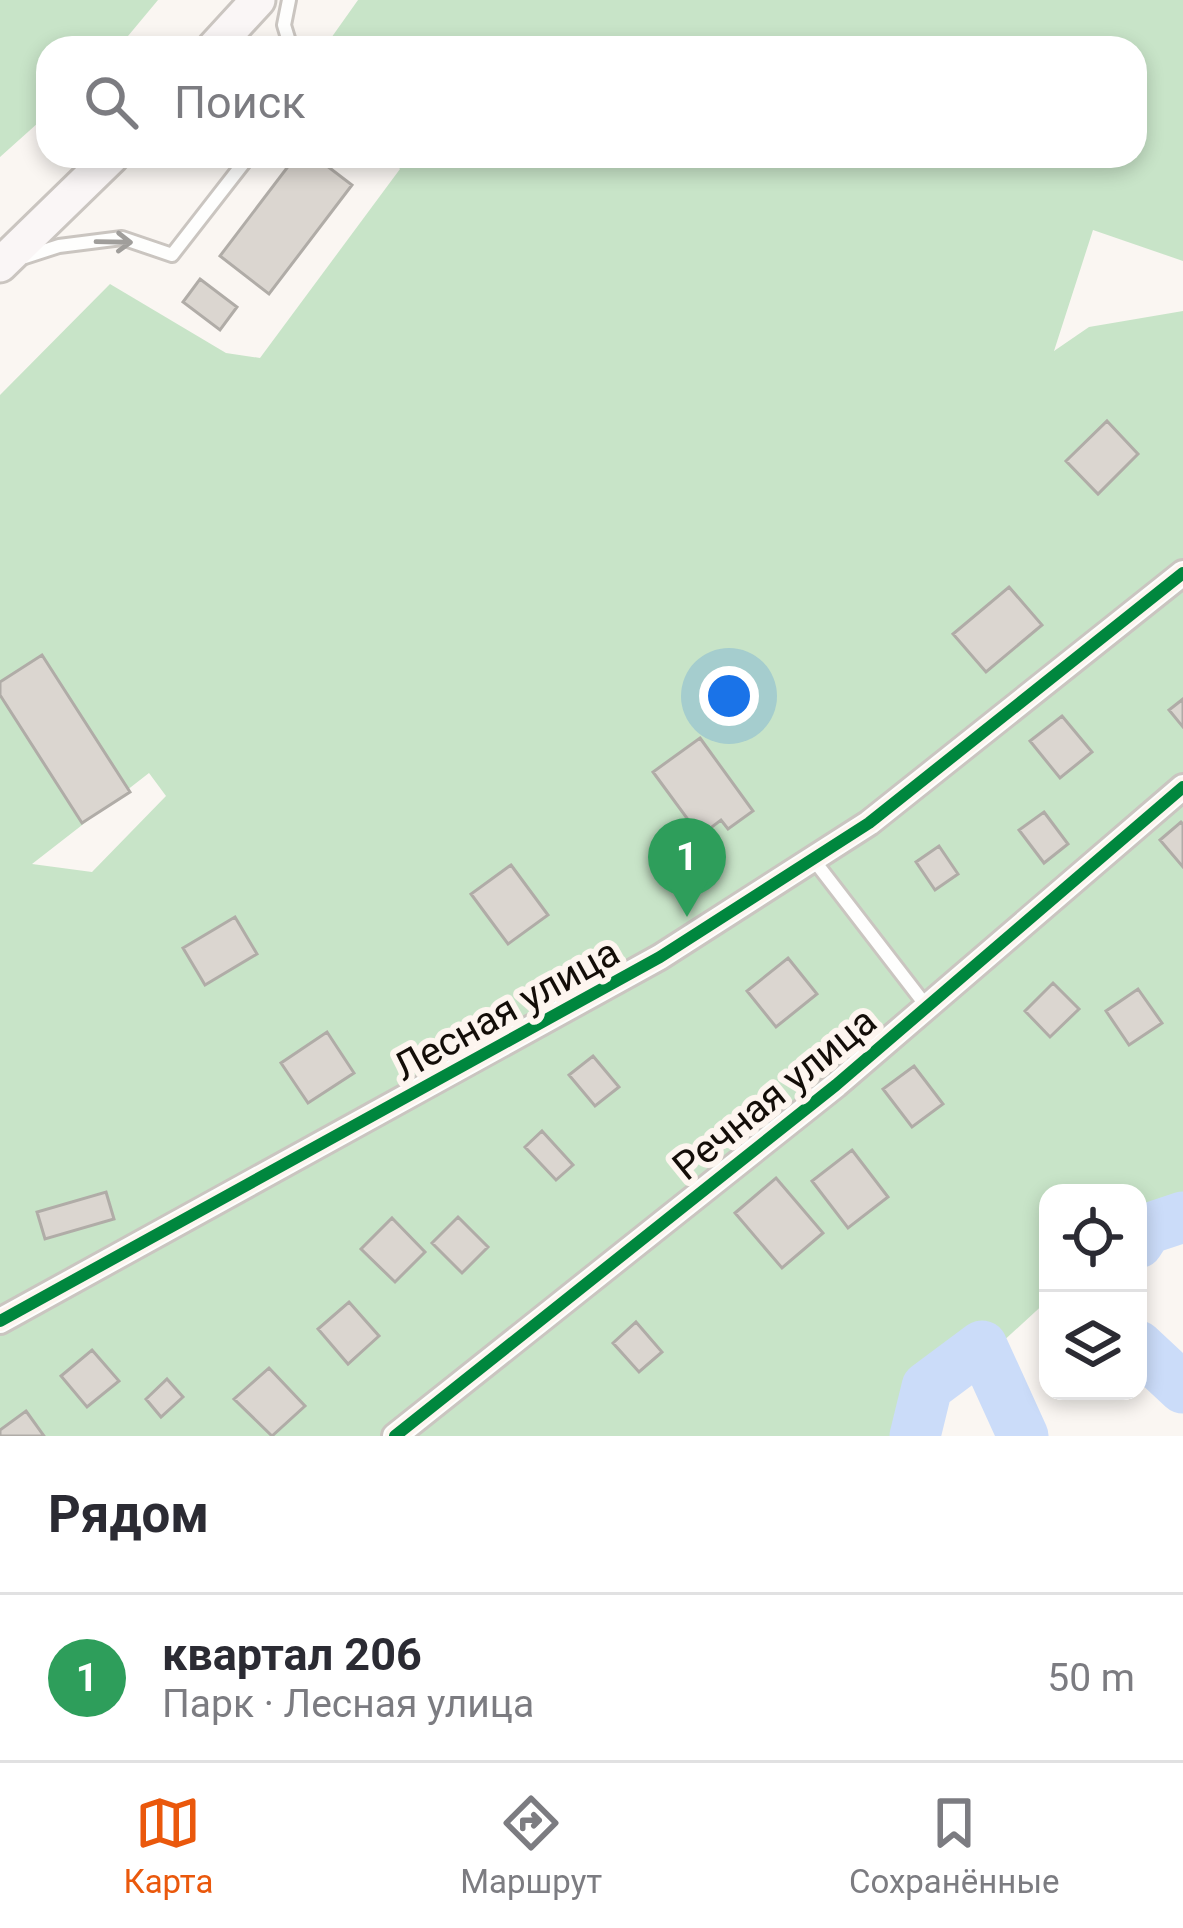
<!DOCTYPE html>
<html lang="ru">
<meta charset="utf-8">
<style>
:root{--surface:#fff;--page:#f7f7f7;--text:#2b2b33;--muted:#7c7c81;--line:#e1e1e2;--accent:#ea580c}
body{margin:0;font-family:Roboto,sans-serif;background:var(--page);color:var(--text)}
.controls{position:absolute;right:36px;bottom:36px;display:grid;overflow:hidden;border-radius:24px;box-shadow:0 6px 18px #0003}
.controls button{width:108px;height:108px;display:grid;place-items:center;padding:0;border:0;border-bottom:3px solid var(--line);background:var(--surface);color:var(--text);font:60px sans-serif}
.you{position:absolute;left:729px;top:696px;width:42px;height:42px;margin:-30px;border:9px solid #fff;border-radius:50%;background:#1a73e8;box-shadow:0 0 0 18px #1a73e833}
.badge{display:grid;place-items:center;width:78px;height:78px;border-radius:50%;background:var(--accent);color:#fff;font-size:39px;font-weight:700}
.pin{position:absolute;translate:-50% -99px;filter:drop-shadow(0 3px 6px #0008)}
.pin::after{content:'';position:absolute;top:63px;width:42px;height:36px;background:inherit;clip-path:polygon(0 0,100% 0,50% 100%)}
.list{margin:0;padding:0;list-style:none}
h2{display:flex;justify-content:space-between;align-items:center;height:156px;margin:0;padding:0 48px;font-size:51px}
h2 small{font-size:39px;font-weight:400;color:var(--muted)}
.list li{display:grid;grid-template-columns:78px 1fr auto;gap:36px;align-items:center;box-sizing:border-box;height:168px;padding:0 48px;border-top:3px solid var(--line)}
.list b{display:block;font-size:45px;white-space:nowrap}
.list p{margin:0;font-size:39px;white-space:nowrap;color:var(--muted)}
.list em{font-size:39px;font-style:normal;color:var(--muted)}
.icon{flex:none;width:66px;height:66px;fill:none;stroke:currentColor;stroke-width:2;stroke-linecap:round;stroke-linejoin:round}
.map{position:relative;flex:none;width:1183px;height:1436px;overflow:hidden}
.search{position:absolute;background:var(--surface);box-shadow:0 6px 18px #0003;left:36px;right:36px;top:36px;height:132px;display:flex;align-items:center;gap:30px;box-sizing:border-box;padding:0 42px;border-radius:36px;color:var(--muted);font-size:45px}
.sheet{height:324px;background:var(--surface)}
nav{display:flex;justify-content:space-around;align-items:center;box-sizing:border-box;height:168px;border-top:3px solid var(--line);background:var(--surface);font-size:33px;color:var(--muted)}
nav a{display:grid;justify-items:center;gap:6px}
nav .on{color:var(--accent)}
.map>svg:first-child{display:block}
.green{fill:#c8e4c8;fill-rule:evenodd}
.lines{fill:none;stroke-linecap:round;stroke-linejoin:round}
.river{stroke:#cbdcf9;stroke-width:51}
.building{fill:#dbd6d0;stroke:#b0aca7;stroke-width:3}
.service-casing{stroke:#cac5c0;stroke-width:18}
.minor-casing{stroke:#cac5c0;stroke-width:30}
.secondary-casing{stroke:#cac5c0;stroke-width:39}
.service{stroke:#fefefd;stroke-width:12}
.minor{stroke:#fefefd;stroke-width:24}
.secondary{stroke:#faf6f6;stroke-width:33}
.cycleway-casing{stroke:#fdf5ef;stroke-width:20}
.cycleway{stroke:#00873e;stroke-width:12}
.oneway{stroke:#a09e9b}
.labels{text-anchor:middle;stroke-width:12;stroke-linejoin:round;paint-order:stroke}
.street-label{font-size:39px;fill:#130d08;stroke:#fdf5ef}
</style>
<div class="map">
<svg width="1183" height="1436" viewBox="0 0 1183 1436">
<rect width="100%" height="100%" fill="#faf6f2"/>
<path class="green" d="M0 0H158L118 48H48V114L0 157Z
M358 0H1183V261L1093 230 1054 351 1089 327 1183 311V1221L1138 1232V1193H1048V1300L900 1436H0V395L110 284 226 353 260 358 400 169 389 156H1135V48H324ZM149 773 166 796 92 872 32 864Z"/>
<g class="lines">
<path class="river" d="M1138 1243 1147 1229 1183 1217
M1138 1346 1183 1388
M915 1436 927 1387 982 1346 1023 1436"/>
</g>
<path class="building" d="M296 156H314L352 185 269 294 220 256Z
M200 279 237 307 220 330 183 302Z
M1107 421 1138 454 1098 494 1066 461Z
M1009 587 1042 625 986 672 953 634Z
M42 655 130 792 82 823 0 695V682Z
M1183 699V727L1169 710Z
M1062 716 1092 752 1060 778 1030 741Z
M700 738 753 811 728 829 721 820 700 836 653 772Z
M1044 812 1068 844 1044 863 1019 830Z
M1181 822 1183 824V867L1160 840Z
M939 846 958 874 935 890 916 862Z
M511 865 548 915 508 944 471 894Z
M235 917 257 954 205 985 183 948Z
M788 958 817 994 776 1027 747 991Z
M1053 983 1079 1009 1050 1037 1025 1011Z
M1138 989 1162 1023 1129 1045 1106 1011Z
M327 1032 354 1073 308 1103 281 1063Z
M593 1056 619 1087 595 1106 569 1075Z
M914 1066 943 1104 912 1127 883 1089Z
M542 1131 573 1165 556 1180 525 1147Z
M852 1150 888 1197 848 1228 812 1181Z
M776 1178 823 1233 782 1268 735 1213Z
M106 1192 114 1219 45 1239 37 1212Z
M458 1217 488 1247 462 1273 432 1243Z
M392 1218 425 1252 395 1282 361 1249Z
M349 1302 379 1336 348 1364 318 1329Z
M636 1322 662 1352 639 1372 613 1343Z
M92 1350 119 1381 87 1407 61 1376Z
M269 1368 305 1406 272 1436 234 1399Z
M167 1379 183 1397 161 1417 146 1399Z
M26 1411 44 1436H0V1430Z"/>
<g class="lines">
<defs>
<path id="service" d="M289 0 284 25 291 48
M25 257 59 246 122 238 172 255 249 156
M813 859 927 1007"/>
<path id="minor" d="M0 1321 660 957 869 823 1183 573
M395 1436 836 1085 1183 787"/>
<path id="secondary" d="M214 48 258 0
M0 265 112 156"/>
</defs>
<use href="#service" class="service-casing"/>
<use href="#minor" class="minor-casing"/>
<use href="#secondary" class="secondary-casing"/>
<use href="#service" class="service"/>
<use href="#minor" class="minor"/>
<use href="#secondary" class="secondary"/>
<defs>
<path id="cycleway" d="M0 1321 660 957 869 823 1183 573
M395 1436 836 1085 1183 787"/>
</defs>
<use href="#cycleway" class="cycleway-casing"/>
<use href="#cycleway" class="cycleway"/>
</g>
<defs><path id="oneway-shaft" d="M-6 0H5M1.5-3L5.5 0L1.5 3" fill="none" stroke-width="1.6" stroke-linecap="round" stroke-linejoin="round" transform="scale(3)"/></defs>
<use class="oneway" href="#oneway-shaft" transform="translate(114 242) rotate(1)"/>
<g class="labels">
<g class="street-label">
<text transform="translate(506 1009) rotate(-29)" y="14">Лесная улица</text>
<text transform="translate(774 1093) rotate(-39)" y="14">Речная улица</text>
</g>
</g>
</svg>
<div class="controls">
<button><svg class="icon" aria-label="locate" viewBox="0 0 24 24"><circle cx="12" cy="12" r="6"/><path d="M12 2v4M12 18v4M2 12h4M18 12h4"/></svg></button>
<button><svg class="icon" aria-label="layers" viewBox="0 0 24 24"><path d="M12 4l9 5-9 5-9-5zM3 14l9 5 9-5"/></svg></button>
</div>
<div class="you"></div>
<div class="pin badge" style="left:687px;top:917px;background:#2e9e5b">1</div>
<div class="search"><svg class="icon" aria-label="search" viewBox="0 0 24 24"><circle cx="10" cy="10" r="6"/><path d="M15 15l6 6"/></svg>Поиск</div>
</div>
<section class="sheet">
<h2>Рядом<small></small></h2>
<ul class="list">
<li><span class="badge" style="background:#2e9e5b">1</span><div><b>квартал 206</b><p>Парк · Лесная улица</p></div><em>50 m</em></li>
</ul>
</section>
<nav>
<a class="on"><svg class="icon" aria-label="map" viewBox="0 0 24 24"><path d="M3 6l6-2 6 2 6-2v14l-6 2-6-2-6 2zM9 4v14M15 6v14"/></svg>Карта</a>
<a><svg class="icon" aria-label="directions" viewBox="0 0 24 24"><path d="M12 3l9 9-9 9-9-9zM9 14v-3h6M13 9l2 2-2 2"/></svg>Маршрут</a>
<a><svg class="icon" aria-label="saved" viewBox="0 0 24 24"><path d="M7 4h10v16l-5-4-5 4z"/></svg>Сохранённые</a>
</nav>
